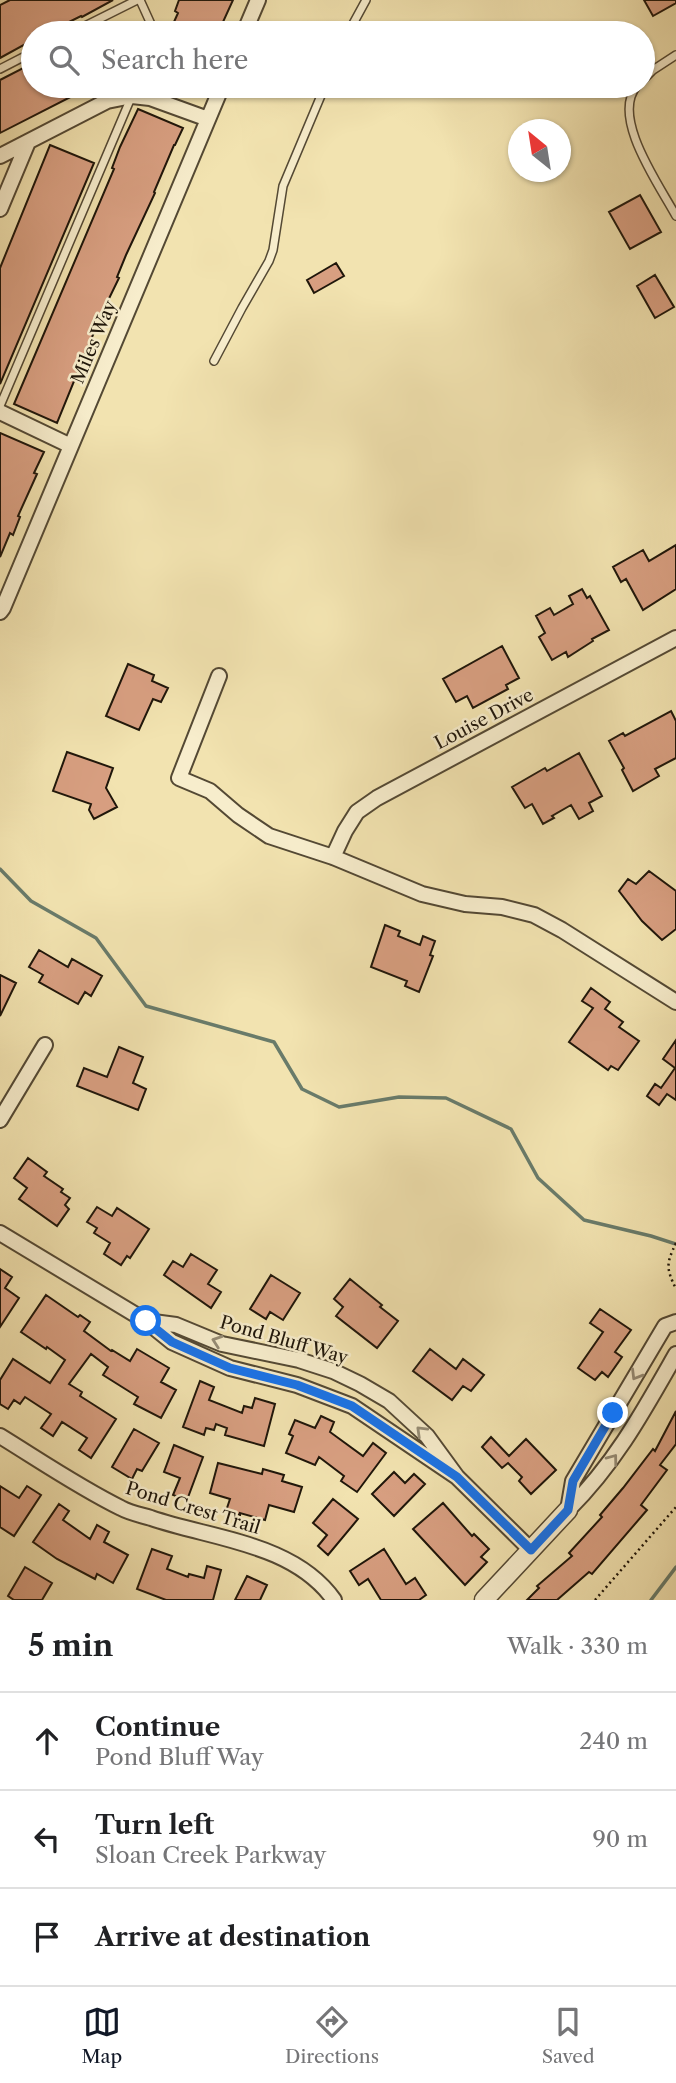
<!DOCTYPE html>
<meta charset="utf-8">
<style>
:root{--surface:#fff;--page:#f2f2f2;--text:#202124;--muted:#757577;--line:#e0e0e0;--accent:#111827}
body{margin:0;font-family:"Libre Caslon Text",serif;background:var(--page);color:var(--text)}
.compass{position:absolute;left:508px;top:119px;width:63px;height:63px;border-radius:50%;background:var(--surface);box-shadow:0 2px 5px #0004;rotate:330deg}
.stop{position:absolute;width:21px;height:21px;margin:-16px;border:5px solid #1a73e8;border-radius:50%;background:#fff}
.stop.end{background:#1a73e8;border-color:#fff;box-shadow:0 2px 7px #0008}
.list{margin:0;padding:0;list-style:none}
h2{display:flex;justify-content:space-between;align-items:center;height:91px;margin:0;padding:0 28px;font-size:30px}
h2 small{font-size:23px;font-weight:400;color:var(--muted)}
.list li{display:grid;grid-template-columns:46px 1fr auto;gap:21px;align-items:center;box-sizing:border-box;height:98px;padding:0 28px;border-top:2px solid var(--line)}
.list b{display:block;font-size:26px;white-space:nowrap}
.list p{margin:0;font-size:23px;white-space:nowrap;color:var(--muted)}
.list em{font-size:23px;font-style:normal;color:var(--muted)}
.icon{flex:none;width:38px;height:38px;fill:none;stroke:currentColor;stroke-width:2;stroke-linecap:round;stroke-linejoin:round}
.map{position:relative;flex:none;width:676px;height:1600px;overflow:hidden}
.search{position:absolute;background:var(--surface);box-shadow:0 2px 5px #0004;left:21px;right:21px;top:21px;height:77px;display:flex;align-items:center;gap:18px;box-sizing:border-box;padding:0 24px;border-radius:38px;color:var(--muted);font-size:26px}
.sheet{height:385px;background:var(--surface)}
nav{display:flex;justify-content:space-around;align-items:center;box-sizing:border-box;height:98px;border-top:2px solid var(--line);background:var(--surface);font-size:19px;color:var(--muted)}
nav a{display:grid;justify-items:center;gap:4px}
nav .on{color:var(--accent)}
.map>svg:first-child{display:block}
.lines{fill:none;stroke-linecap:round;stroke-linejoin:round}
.stream{stroke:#697b6a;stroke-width:3.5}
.building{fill:#d89f81;stroke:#1f160a;stroke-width:2}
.service-casing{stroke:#544934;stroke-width:10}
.minor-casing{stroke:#544934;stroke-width:18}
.tertiary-casing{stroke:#544934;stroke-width:21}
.path{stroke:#1f160a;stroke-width:2.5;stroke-dasharray:2 3.5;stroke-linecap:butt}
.service{stroke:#f7edcc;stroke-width:7}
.minor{stroke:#f7edcc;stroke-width:14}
.tertiary{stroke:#f7edcc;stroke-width:18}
.oneway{stroke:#968c75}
.route{stroke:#1a73e8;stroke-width:9}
.labels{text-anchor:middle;stroke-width:5;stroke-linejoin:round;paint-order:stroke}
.street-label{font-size:18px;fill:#1f160a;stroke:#f7edcc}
</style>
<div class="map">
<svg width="676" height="1600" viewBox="0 0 676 1600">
<rect width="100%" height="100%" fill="#f2e3b0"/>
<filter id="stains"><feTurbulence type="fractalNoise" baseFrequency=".00286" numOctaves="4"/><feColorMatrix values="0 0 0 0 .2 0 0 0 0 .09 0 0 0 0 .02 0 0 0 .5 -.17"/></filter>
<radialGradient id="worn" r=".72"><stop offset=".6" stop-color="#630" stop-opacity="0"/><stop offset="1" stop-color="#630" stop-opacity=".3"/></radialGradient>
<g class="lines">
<path class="stream" d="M0 869 31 901 96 938 146 1006 274 1042 302 1089 339 1107 399 1097 446 1098 511 1129 538 1178 584 1220 651 1236 676 1244
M651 1600 676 1567"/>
</g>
<path class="building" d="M10 0H113L82 17 81 16 47 33H33V40L0 58V5Z
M179 0H233L218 33H169L178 13 175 11Z
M644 0H676V3L653 16Z
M33 65V86H92L0 133V80L27 66 28 68Z
M138 109 183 128 175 145H174L154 192 155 193 126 255 117 277 119 278 101 315 57 423 14 404 114 169 112 168 120 147Z
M50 145 94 163 0 384V268Z
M640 195 661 232 630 249 609 212Z
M336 263 344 276 314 293 307 280Z
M655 275 674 307 655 318 637 286Z
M0 433 44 452 34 473 37 474 18 516 20 517 13 535 10 533 0 557Z
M676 545V589L643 610 626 579 621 582 613 567 643 550 649 561Z
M582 589 587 598 590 596 609 630 592 639 593 641 568 657 566 652 552 660 539 637 545 633 536 616 550 608 554 615 573 604 569 596Z
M502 646 519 678 506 685 508 689 473 708 467 696 456 702 443 679Z
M128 664 154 675 152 681 168 688 161 702 153 699 139 730 106 716Z
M671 711 676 721V758L655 769 659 776 633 791 622 770 624 768 609 741 623 733 625 736Z
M67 752 113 768 106 788 117 807 94 819 89 810 91 804 53 791Z
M579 753 602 796 589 803 593 811 579 819 571 805 552 816 554 818 543 824 532 804 525 808 512 787 545 768 547 771Z
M649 871 676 891V929L662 940 642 921 619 891 628 879 636 884Z
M385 925 400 931 398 936 420 945 423 936 435 941 430 955 433 956 419 992 405 986 407 981 371 967Z
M39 950 68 967 72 959 102 976 91 996 85 992 78 1004 39 982 43 975 29 967Z
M0 975 16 983 0 1016Z
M591 988 610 1002 605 1009 623 1022 619 1027 639 1041 618 1070 611 1066 608 1070 569 1042 593 1008 582 1001Z
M676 1040V1100L667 1094 659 1105 647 1096 655 1084 661 1088 675 1068 663 1059Z
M119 1047 143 1057 133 1083 146 1089 138 1110 77 1086 84 1068 107 1077Z
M28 1158 47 1172 44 1176 63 1189 61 1192 70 1198 65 1205 69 1209 57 1226 19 1199 27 1188 14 1178Z
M97 1207 112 1216 117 1208 149 1229 130 1258 127 1256 121 1265 104 1254 110 1243 94 1233 97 1228 87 1222Z
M191 1254 217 1270 208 1284 221 1292 211 1308 164 1275 173 1261 183 1267Z
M0 1269 12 1277 5 1288 19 1298 0 1327Z
M271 1275 300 1293 283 1320 270 1312 266 1319 250 1309Z
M350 1279 382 1305 380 1307 398 1321 377 1348 336 1316 343 1307 334 1299Z
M46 1295 78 1317 80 1315 90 1322 84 1331 111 1351 112 1350 130 1361 137 1349 169 1368 161 1382 176 1390 161 1418 134 1404 138 1397 103 1375 108 1367 91 1354 69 1384 82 1392 80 1396 116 1419 91 1458 79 1450 87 1438 62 1422 53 1436 41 1428 51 1414 25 1397 20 1404 14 1400 8 1409 0 1404V1380L13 1359 50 1383 65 1360 47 1347 46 1349 21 1332Z
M600 1309 631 1330 615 1352 622 1357 608 1377 602 1372 595 1380 578 1368 603 1332 590 1323Z
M430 1349 456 1369 463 1359 484 1375 471 1391 463 1386 452 1400 413 1371Z
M200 1381 214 1387 209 1400 242 1413 244 1406 252 1408 255 1398 275 1404 264 1446 225 1435 227 1428 216 1424 214 1430 206 1428 204 1435 183 1427Z
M676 1411V1444L660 1465 667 1470 641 1505 647 1510 592 1574 589 1572 557 1600H527L539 1588 537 1586 572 1556 569 1553 602 1517 600 1515 623 1488 653 1449 655 1451Z
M321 1416 334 1422 330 1432 363 1456 373 1443 386 1453 357 1492 341 1481 344 1476 319 1457 315 1465 286 1453 293 1436 289 1434 295 1420 315 1428Z
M134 1429 159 1443 142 1471 137 1469 132 1479 112 1467Z
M491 1437 509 1456 526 1439 556 1470 531 1494 519 1481 522 1477 508 1463 502 1468 482 1447Z
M174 1445 203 1457 187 1500 173 1495 180 1478 164 1472Z
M218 1463 262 1474 263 1469 284 1475 282 1481 302 1487 294 1512 269 1505 265 1520 240 1513V1515L226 1511 230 1499 210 1493Z
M394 1472 405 1483 414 1474 425 1484 394 1516 372 1494Z
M0 1486 19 1498 27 1486 41 1495 14 1536 0 1527Z
M333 1499 358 1519 328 1555 318 1546 327 1535 313 1523Z
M443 1503 472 1536 474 1534 489 1549 481 1557 487 1562 465 1585 413 1529Z
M59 1504 69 1511 63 1520 90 1539 97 1525 109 1532 104 1542 128 1555 113 1583 97 1574 95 1579 57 1559 33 1542Z
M152 1549 172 1556 167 1569 188 1577 189 1574 204 1578 207 1566 221 1570 213 1600H166L137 1589Z
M384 1549 406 1584 415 1578 426 1595 419 1600H381L368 1579 359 1585 350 1571Z
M25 1567 52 1583 42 1600H14L8 1596Z
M247 1576 267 1585 260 1600H235Z"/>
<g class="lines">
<defs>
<path id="service" d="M140 0 155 33
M71 33 137 0
M348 33 366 0
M0 69 33 52
M643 80 653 70 676 55
M637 86C610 117 660 186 676 216
M214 361 242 308 269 261 273 250 283 186 325 86
M0 406 136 86"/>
<path id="minor" d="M244 33 258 0
M0 156 107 101 132 96 150 98 208 119
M0 209 28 142
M0 412 71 446
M0 612 3 608 222 86
M219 676 179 778 210 791 238 815 269 836 333 857 422 894 465 904 502 907 534 915 562 930 676 1002
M333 857 345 831 357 812 377 798 676 638
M0 1120 45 1045
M0 1233 146 1321 172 1342 230 1368 297 1385 352 1406 457 1477 427 1436 389 1401 360 1384 333 1371 299 1360 222 1344 176 1325 146 1321
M0 1436C39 1460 80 1488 121 1508 130 1513 141 1515 151 1518 212 1539 294 1543 334 1600
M457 1477 531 1550
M568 1510 573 1481 665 1326 676 1322
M568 1510C616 1462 643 1412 676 1354"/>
<path id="tertiary" d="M484 1600 568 1510"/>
</defs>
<use href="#service" class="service-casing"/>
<use href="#minor" class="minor-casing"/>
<use href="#tertiary" class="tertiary-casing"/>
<path class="path" d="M676 1243C666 1264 666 1268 676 1289
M595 1600 676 1507"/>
<use href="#service" class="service"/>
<use href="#minor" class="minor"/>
<use href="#tertiary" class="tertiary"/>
</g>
<defs><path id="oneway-chevron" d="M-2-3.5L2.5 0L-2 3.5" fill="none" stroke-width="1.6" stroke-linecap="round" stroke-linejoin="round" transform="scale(1.75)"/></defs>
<g class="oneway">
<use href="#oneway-chevron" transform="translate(217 1341) rotate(-161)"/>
<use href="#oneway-chevron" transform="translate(636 1375) rotate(121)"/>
<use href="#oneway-chevron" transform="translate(421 1431) rotate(-136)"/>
<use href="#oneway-chevron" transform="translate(613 1459) rotate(-53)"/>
</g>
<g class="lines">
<path class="route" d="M146 1321 172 1342 230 1368 297 1385 352 1406 457 1477 531 1550 568 1510 573 1481 613 1413"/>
</g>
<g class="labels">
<g class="street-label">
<text transform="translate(94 342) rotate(-67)" y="6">Miles Way</text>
<text transform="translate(484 719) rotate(-28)" y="6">Louise Drive</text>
<text transform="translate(284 1340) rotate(16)" y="6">Pond Bluff Way</text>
<text transform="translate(193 1508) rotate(17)" y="6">Pond Crest Trail</text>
</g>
</g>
<rect width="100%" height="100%" filter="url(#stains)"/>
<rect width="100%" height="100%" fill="url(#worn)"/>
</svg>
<svg class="compass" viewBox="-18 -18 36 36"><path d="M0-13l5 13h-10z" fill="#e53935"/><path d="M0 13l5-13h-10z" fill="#757577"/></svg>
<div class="stop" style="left:146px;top:1321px"></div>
<div class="stop end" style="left:613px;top:1413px"></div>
<div class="search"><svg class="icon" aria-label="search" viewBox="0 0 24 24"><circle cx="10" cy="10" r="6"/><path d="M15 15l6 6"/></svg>Search here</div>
</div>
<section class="sheet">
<h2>5 min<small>Walk · 330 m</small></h2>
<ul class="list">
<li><svg class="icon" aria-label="ahead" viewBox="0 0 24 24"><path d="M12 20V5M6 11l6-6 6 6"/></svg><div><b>Continue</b><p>Pond Bluff Way</p></div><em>240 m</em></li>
<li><svg class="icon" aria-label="left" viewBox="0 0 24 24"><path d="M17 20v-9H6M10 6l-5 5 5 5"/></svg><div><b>Turn left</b><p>Sloan Creek Parkway</p></div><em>90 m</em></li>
<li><svg class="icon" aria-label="arrive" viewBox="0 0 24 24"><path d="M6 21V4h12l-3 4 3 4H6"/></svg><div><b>Arrive at destination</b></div></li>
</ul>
</section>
<nav>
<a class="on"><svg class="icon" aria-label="map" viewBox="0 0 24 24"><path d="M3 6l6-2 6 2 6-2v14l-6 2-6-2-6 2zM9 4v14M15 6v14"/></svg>Map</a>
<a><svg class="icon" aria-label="directions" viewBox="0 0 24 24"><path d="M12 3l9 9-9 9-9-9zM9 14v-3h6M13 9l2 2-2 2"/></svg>Directions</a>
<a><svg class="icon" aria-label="saved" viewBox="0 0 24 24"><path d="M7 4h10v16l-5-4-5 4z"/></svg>Saved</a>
</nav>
